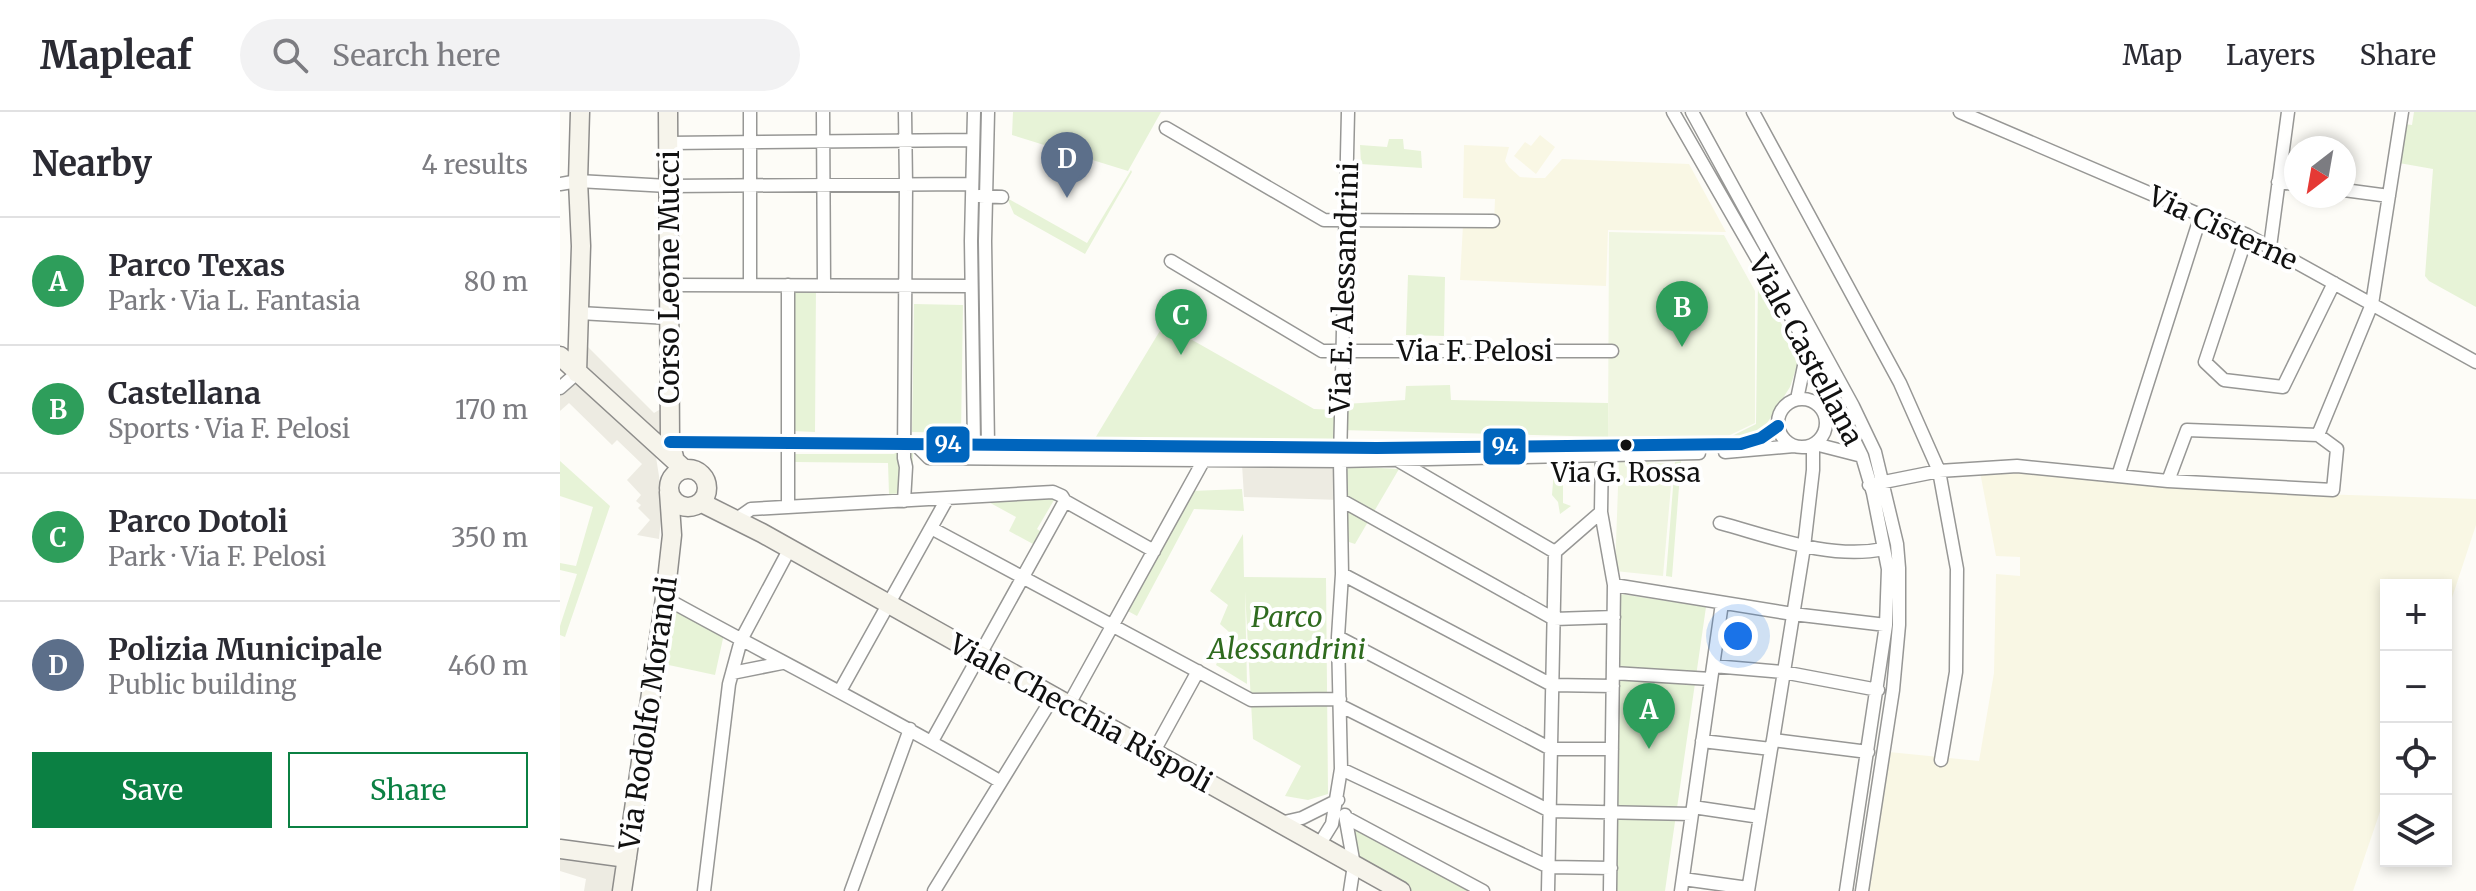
<!DOCTYPE html>
<meta charset="utf-8">
<style>
:root{--surface:#fff;--page:#f2f2f3;--text:#2b2b33;--muted:#7c7c81;--line:#e1e1e2;--accent:#0b8043}
body{margin:0;font-family:Merriweather,serif;background:var(--page);color:var(--text)}
.controls{position:absolute;right:24px;bottom:24px;display:grid;overflow:hidden;border-radius:0px;box-shadow:0 4px 12px #0003}
.controls button{width:72px;height:72px;display:grid;place-items:center;padding:0;border:0;border-bottom:2px solid var(--line);background:var(--surface);color:var(--text);font:40px sans-serif}
.compass{position:absolute;left:1724px;top:24px;width:72px;height:72px;border-radius:50%;background:var(--surface);box-shadow:0 4px 12px #0003;rotate:211deg}
.you{position:absolute;left:1178px;top:524px;width:28px;height:28px;margin:-20px;border:6px solid #fff;border-radius:50%;background:#1a73e8;box-shadow:0 0 0 12px #1a73e833}
.badge{display:grid;place-items:center;width:52px;height:52px;border-radius:50%;background:var(--accent);color:#fff;font-size:26px;font-weight:700}
.pin{position:absolute;translate:-50% -66px;filter:drop-shadow(0 2px 4px #0008)}
.pin::after{content:'';position:absolute;top:42px;width:28px;height:24px;background:inherit;clip-path:polygon(0 0,100% 0,50% 100%)}
.list{margin:0;padding:0;list-style:none}
h2{display:flex;justify-content:space-between;align-items:center;height:104px;margin:0;padding:0 32px;font-size:34px}
h2 small{font-size:26px;font-weight:400;color:var(--muted)}
.list li{display:grid;grid-template-columns:52px 1fr auto;gap:24px;align-items:center;box-sizing:border-box;height:128px;padding:0 32px;border-top:2px solid var(--line)}
.list b{display:block;font-size:30px;white-space:nowrap}
.list p{margin:0;font-size:26px;white-space:nowrap;color:var(--muted)}
.list em{font-size:26px;font-style:normal;color:var(--muted)}
.actions{display:flex;gap:16px;padding:24px 32px}
.actions a{flex:1;padding:18px 0;border:2px solid var(--accent);border-radius:0px;text-align:center;font-size:28px;color:var(--accent)}
.actions .main{background:var(--accent);color:#fff}
.icon{flex:none;width:44px;height:44px;fill:none;stroke:currentColor;stroke-width:2;stroke-linecap:round;stroke-linejoin:round}
.map{position:relative;flex:none;width:1916px;height:779px;overflow:hidden}
header{display:flex;align-items:center;gap:48px;box-sizing:border-box;height:112px;padding:0 40px;background:var(--surface);border-bottom:2px solid var(--line)}
header strong{font-size:38px}
nav{display:flex;gap:44px;margin-inline-start:auto;font-size:28px}
.search{width:560px;height:72px;background:var(--page);display:flex;align-items:center;gap:20px;box-sizing:border-box;padding:0 28px;border-radius:44px;color:var(--muted);font-size:30px}
main{display:flex}
aside{flex:1;background:var(--surface)}
.map>svg:first-child{display:block}
.farmland{fill:#f9f7e4}
.green{fill:#e7f3d7}
.pitch{fill:#f0f6e1}
.plaza{fill:#edebe2}
.lines{fill:none;stroke-linecap:round;stroke-linejoin:round}
.street-casing{stroke:#979795;stroke-width:15}
.secondary-casing{stroke:#8e8d8b;stroke-width:21}
.street{stroke:#fffffe;stroke-width:12}
.secondary{stroke:#f6f4eb;stroke-width:18}
.bus-1-casing{stroke:#fff;stroke-width:18}
.bus-1{stroke:#0065bd;stroke-width:12}
.bus-dot{fill:#111;stroke:#fff;stroke-width:3}
.labels{text-anchor:middle;stroke-width:8;stroke-linejoin:round;paint-order:stroke}
.bus-label{font-size:26px;fill:#111;stroke:#fff}
.street-label{font-size:28px;fill:#111;stroke:#fff}
.park-label{font-size:28px;font-style:italic;fill:#2f6b1f;stroke:#fff}
.line-badge{stroke:#fff;stroke-width:3}
.badge-label{font-size:22px;text-anchor:middle;font-weight:bold;fill:#fff}
</style>
<header>
<strong>Mapleaf</strong>
<div class="search"><svg class="icon" aria-label="search" viewBox="0 0 24 24"><circle cx="10" cy="10" r="6"/><path d="M15 15l6 6"/></svg>Search here</div>
<nav><a>Map</a><a>Layers</a><a>Share</a></nav>
</header>
<main>
<aside>
<h2>Nearby<small>4 results</small></h2>
<ul class="list">
<li><span class="badge" style="background:#2e9e5b">A</span><div><b>Parco Texas</b><p>Park · Via L. Fantasia</p></div><em>80 m</em></li>
<li><span class="badge" style="background:#2e9e5b">B</span><div><b>Castellana</b><p>Sports · Via F. Pelosi</p></div><em>170 m</em></li>
<li><span class="badge" style="background:#2e9e5b">C</span><div><b>Parco Dotoli</b><p>Park · Via F. Pelosi</p></div><em>350 m</em></li>
<li><span class="badge" style="background:#5c6f8a">D</span><div><b>Polizia Municipale</b><p>Public building</p></div><em>460 m</em></li>
</ul>
<div class="actions"><a class="main">Save</a><a>Share</a></div>
</aside>
<div class="map">
<svg width="1916" height="779" viewBox="0 0 1916 779">
<rect width="100%" height="100%" fill="#fdfcf7"/>
<path class="farmland" d="M980 23 995 35 976 62 954 44 965 30 971 34Z
M904 33 949 35 945 49 949 55 960 65 975 66H985L1002 47 1129 52 1166 120 1048 118 1046 174 900 168 903 113 934 111 935 87 903 86Z
M1456 357 1692 380 1916 387V413L1886 504V473H1826V682L1793 779H1307L1329 640 1419 649 1434 561 1436 462 1460 464V445L1436 444 1420 360Z"/>
<path class="green" d="M453 0H601L568 59 452 23Z
M1854 0H1916V195L1869 169 1865 164 1873 57 1839 51 1844 12 1852 13Z
M829 27H843L844 37 861 39 862 56 801 52 800 33 827 35Z
M571 58 572 60 525 142 454 102 447 86 527 131Z
M848 163 885 165 884 224 846 223Z
M1198 170 1240 245 1230 275 1204 316 1192 324 1170 325 1196 312Z
M232 174H256L255 320 232 319Z
M354 192 403 193 401 321 352 320Z
M604 212 754 297 776 298 777 327 591 326 534 328Z
M890 273 891 288 1048 291V325L780 318 786 292 845 288 846 274Z
M337 340H353L352 381 329 382 328 351 235 350V342H334Z
M0 349 50 394 5 525 0 523V514L17 462 0 458V451L16 454 33 395 0 384Z
M1121 349 1112 465 1106 464 1115 350Z
M784 354 839 357 795 432 786 429Z
M1003 355V391L1011 394 1000 402 998 390 992 383 994 357Z
M682 377 684 399 634 397 577 504 566 498 631 379Z
M497 383 477 417 480 419 473 432 449 419 456 405 423 387Z
M683 422 684 465 766 466 768 682 748 688 725 684 741 654 693 627 685 479 687 572 656 553 669 520 660 512 668 493 650 479Z
M1054 481 1146 495 1105 779H1050Z
M113 494 164 522 155 563 104 552Z
M792 714 915 779H847L798 751Z"/>
<path class="pitch" d="M1049 120 1164 123 1195 179V311L1168 324 1048 325Z
M1059 348 1113 352 1103 464 1055 459Z"/>
<path class="plaza" d="M19 226 94 301 99 298 109 299 110 330 92 338 96 345 99 364 102 397 99 427 77 423 90 408 78 396 81 393 76 389 81 383 67 368 82 352 57 328 52 333 9 291 0 299V276L17 261Z
M780 349 781 388 684 385 682 352Z
M0 740 58 748 53 779H24L26 767 0 759Z"/>
<g class="lines">
<defs>
<path id="street" d="M190 0V173
M263 0 264 173
M1113 0 1248 235 1302 344 1313 381 1328 457 1326 513 1286 779
M1132 0 1293 294 1315 340 1337 432 1339 456V513L1333 578 1302 779
M1193 0 1340 271 1379 359 1397 457 1396 560 1381 648
M1400 0 1687 123 1916 250
M606 16 764 108 933 109
M108 31 413 28
M1718 70 1736 72
M0 72 18 69 108 74 412 72
M1784 78 1829 84
M419 84 442 85
M1687 123 1645 250 1664 268 1723 275 1774 171
M1710 135 1728 0
M611 149 762 239H1052
M109 173 411 174
M228 173V395
M19 201 109 206
M0 276 17 261
M1218 311a24 24 0 1 1 48 0a24 24 0 1 1-48 0Z
M1237 287 1248 235
M110 330 817 336 1181 332 1201 326 1218 314
M1255 332 1302 344
M356 333 369 346 780 349 1139 341
M414 333 411 129 414 0
M428 333 425 129 428 0
M1042 336 1041 400 1054 473 1050 779
M1165 340 1234 334
M839 349 995 440
M1558 364 1641 103
M1608 369 1627 318 1758 323
M1309 373 1379 359 1457 354 1608 369 1773 378 1777 337 1758 323 1812 192 1842 0
M781 388 994 507 1054 505
M344 389 346 355 344 346 346 73 345 0
M181 404 191 397 493 380 502 384 505 389 594 439
M1160 411C1212 425 1270 448 1324 437
M371 416 691 588 780 587
M782 462 992 573 1053 574
M1054 473 1233 502 1326 513
M105 486C217 548 331 605 441 670
M778 525 991 637H1052
M1153 554 1223 560 1318 578
M172 561 222 551
M1053 561 1151 567
M280 579 387 387
M508 594 646 344
M781 594 990 699 1132 702
M1213 628 1244 435 1253 358V333
M372 629 505 389
M1142 629 1211 637 1213 628 1308 640
M593 641 638 559
M781 657 989 755 1051 756
M1133 695 1200 705
M785 703 794 753 790 779
M787 706 923 779
M720 711 742 706 778 688
M759 733 772 712 781 657 778 525 782 462 780 349 788 0
M1123 767 1188 776
M144 779 169 572 181 528 229 438
M291 779 350 617
M374 779 493 585
M988 779 995 440 1041 400
M1121 779 1162 491
M1188 779 1211 637"/>
<path id="secondary" d="M108 0 110 330 114 345
M0 244 124 357
M17 261 21 134 18 69 20 0
M109 376a19 19 0 1 1 38 0a19 19 0 1 1-38 0Z
M142 391 202 421 841 779
M0 737 67 746
M62 779 105 486 112 423 109 380"/>
</defs>
<use href="#street" class="street-casing"/>
<use href="#secondary" class="secondary-casing"/>
<use href="#street" class="street"/>
<use href="#secondary" class="secondary"/>
<defs>
<path id="bus-1" d="M110 330 817 336 1181 332 1201 326 1218 314"/>
</defs>
<use href="#bus-1" class="bus-1-casing"/>
<use href="#bus-1" class="bus-1"/>
</g>
<circle class="bus-dot" cx="1066" cy="333" r="7"/>
<g class="labels">
<g class="bus-label">
<text x="1066" y="370">Via G. Rossa</text>
</g>
<g class="street-label">
<text transform="translate(1663 116) rotate(25)" y="10">Via Cisterne</text>
<text transform="translate(109 165) rotate(-90)" y="10">Corso Leone Mucci</text>
<text transform="translate(784 176) rotate(-88)" y="10">Via E. Alessandrini</text>
<text transform="translate(1246 238) rotate(62)" y="10">Viale Castellana</text>
<text x="915" y="249">Via F. Pelosi</text>
<text transform="translate(88 601) rotate(-82)" y="10">Via Rodolfo Morandi</text>
<text transform="translate(521 601) rotate(29)" y="10">Viale Checchia Rispoli</text>
</g>
<g class="park-label">
<text x="727" y="515">Parco<tspan x="727" dy="32">Alessandrini</tspan></text>
</g>
</g>
<g class="line-badge">
<rect x="365" y="313" width="46" height="39" rx="8" fill="#0065bd"/>
<rect x="922" y="315" width="45" height="39" rx="8" fill="#0065bd"/>
</g>
<g class="badge-label">
<text x="388" y="340">94</text>
<text x="945" y="342">94</text>
</g>
</svg>
<div class="controls">
<button>+</button>
<button>−</button>
<button><svg class="icon" aria-label="locate" viewBox="0 0 24 24"><circle cx="12" cy="12" r="6"/><path d="M12 2v4M12 18v4M2 12h4M18 12h4"/></svg></button>
<button><svg class="icon" aria-label="layers" viewBox="0 0 24 24"><path d="M12 4l9 5-9 5-9-5zM3 14l9 5 9-5"/></svg></button>
</div>
<svg class="compass" viewBox="-18 -18 36 36"><path d="M0-13l5 13h-10z" fill="#e53935"/><path d="M0 13l5-13h-10z" fill="#7c7c81"/></svg>
<div class="you"></div>
<div class="pin badge" style="left:1089px;top:637px;background:#2e9e5b">A</div>
<div class="pin badge" style="left:1122px;top:235px;background:#2e9e5b">B</div>
<div class="pin badge" style="left:621px;top:243px;background:#2e9e5b">C</div>
<div class="pin badge" style="left:507px;top:86px;background:#5c6f8a">D</div>
</div>
</main>
